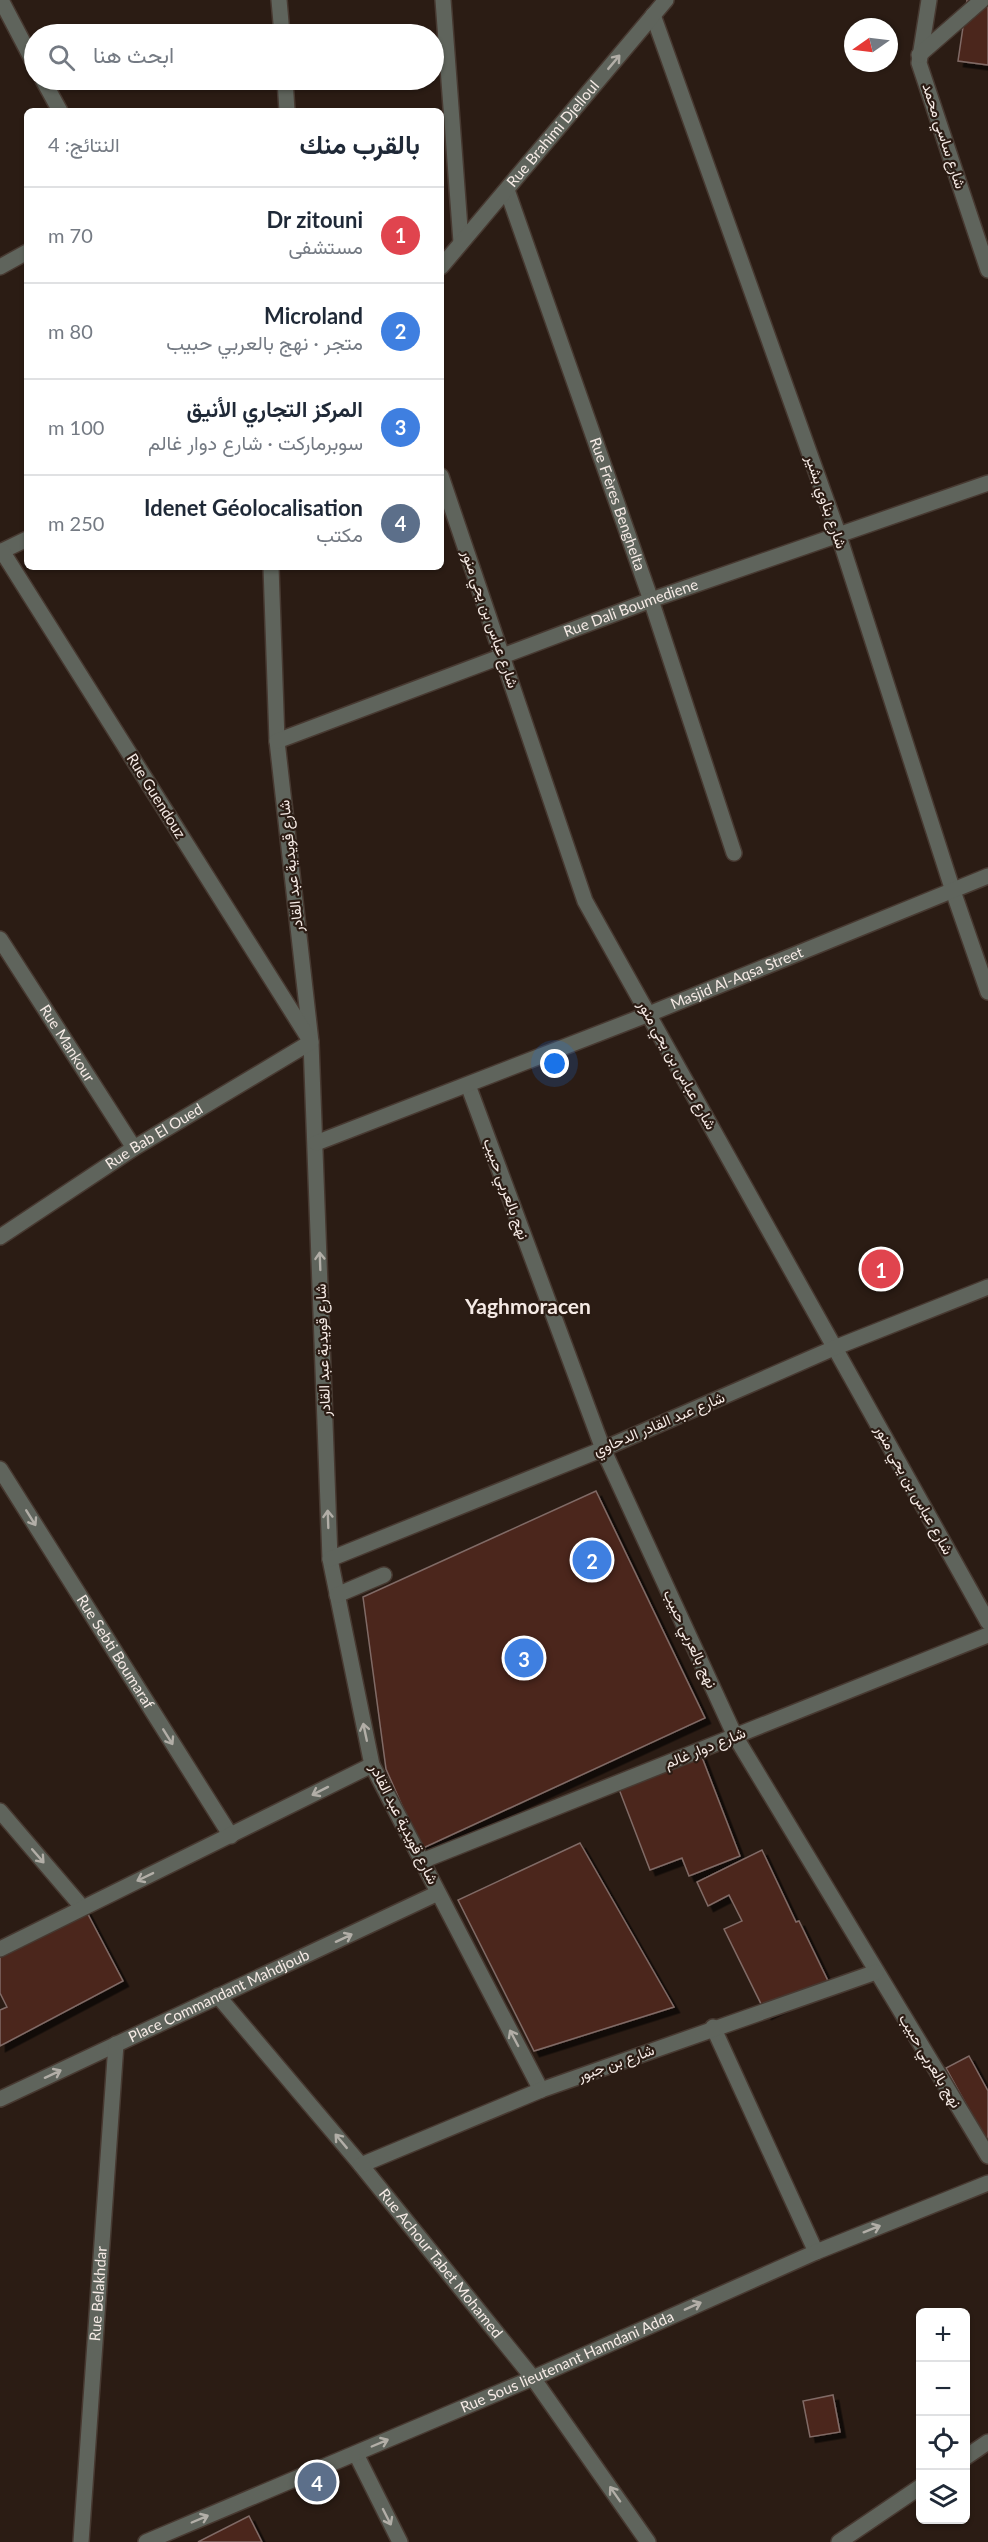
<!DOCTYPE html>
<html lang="ar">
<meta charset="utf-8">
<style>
:root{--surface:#fff;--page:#f6f6f7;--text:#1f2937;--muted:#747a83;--line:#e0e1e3;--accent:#db2777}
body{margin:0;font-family:Lato,Vazirmatn,sans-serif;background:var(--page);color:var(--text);direction:rtl}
.controls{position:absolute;right:18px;bottom:18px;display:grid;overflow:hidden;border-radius:9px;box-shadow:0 2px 4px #0004}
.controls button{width:54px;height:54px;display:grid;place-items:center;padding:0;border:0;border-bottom:2px solid var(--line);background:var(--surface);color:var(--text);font:30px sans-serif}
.compass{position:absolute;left:844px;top:18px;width:54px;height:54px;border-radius:50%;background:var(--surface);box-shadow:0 2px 4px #0004;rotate:256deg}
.you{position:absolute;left:555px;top:1064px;width:21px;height:21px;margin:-15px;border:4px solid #fff;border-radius:50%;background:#1a73e8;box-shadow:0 0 0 9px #1a73e833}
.badge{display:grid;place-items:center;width:39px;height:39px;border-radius:50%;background:var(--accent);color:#fff;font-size:20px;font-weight:700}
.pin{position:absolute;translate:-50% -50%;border:3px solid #fff;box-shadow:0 2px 6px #0006}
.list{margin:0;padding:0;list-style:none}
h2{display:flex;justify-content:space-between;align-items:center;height:78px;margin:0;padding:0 24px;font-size:26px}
h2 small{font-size:20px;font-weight:400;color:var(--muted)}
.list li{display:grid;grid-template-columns:39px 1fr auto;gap:18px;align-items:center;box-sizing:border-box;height:96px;padding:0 24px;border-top:2px solid var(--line)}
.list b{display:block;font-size:22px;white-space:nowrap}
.list p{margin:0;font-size:20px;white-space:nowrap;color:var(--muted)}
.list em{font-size:20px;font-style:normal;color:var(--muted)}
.icon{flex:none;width:33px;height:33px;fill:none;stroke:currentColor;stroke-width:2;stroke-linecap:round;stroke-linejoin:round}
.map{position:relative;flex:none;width:988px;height:2542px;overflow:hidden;direction:ltr}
.search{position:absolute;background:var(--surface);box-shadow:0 2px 4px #0004;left:24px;top:24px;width:420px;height:66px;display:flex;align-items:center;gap:15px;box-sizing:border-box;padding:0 21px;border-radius:33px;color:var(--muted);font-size:22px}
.panel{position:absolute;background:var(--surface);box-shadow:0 2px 4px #0004;left:24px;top:108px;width:420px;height:462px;border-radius:9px;direction:rtl}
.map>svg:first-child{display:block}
.building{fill:#4c261d;stroke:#806b66;stroke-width:1.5;filter:url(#shadow)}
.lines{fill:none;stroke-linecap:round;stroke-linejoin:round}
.minor-casing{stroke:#473931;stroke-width:18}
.minor{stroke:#5f645c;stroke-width:15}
.oneway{stroke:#b2aea7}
.labels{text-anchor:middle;stroke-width:4.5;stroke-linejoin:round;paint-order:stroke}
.street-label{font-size:15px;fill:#f5eae5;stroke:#2b1c14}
.district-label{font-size:21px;font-weight:bold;fill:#f5eae5;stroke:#2b1c14}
</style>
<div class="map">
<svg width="988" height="2542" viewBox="0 0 988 2542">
<defs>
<filter id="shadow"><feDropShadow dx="5.5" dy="5.5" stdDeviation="0" flood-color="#0009"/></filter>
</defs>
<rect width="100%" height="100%" fill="#2b1c14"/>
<path class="building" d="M967 0H988V65L958 61Z
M596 1491 705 1718 421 1849 386 1769 363 1597Z
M700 1752 740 1856 689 1876 682 1858 650 1870 617 1784Z
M580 1843 674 2007 534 2051 458 1900Z
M762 1850 796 1922 799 1921 829 1983 766 2014 724 1929 742 1921 729 1895 708 1906 697 1882Z
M81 1901 123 1981 0 2046V2010L7 2007 0 1993V1944Z
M969 2056 988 2091V2144L946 2068Z
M833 2395 840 2432 810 2437 803 2401Z
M249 2516 262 2542H198Z"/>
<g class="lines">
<defs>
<g id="minor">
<path d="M1 0 34 63"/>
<path d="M279 0 282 34"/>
<path d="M443 0 461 242"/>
<path d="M929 0 919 63 988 270"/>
<path d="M653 15 838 533 953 891 988 992"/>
<path d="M919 55 982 0"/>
<path d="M43 80 60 111"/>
<path d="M285 80 287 111"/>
<path id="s1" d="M507 190 651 600 734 853"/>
<path d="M0 267 27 252"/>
<path id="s2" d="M441 267 666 0"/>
<path d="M441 476 585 901 988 1622"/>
<path d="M0 552 27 539"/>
<path d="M271 567 277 741 311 1042 330 1559 372 1765 541 2090"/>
<path id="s3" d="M277 741 651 600 988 483"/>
<path id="s4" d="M0 939 134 1148"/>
<path d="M468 1085 603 1449 735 1736 988 2156"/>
<path id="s5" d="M316 1143 649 1014 988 876"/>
<path id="s6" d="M0 1237 134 1148 311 1042 2 551"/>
<path id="s7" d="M0 1469 231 1836"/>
<path d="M330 1559 603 1449 834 1348 988 1287"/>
<path d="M337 1595 384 1575"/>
<path d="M0 1811 82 1907"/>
<path d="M422 1861 988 1635"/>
<path d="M0 1949 372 1765"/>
<path id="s8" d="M218 1996 361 2165 533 2378 648 2542"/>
<path d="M713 2027 816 2252"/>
<path id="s9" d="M0 2099 438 1893"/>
<path d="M361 2165 541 2090 876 1972"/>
<path d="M356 2454 400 2542"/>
<path d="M966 2457 988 2442"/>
<path id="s10" d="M81 2542 116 2044"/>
<path id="s11" d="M146 2542 533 2378 816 2252 988 2183"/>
<path d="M839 2542 920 2487"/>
</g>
</defs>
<use href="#minor" class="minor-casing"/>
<use href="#minor" class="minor"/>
</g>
<defs><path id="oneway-shaft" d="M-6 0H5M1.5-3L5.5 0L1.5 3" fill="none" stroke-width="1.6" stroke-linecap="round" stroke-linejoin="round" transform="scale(1.5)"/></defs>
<g class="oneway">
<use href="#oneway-shaft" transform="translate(614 62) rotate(-50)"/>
<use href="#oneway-shaft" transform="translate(320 1261) rotate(-92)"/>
<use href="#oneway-shaft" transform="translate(31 1518) rotate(58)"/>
<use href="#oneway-shaft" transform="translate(328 1519) rotate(-92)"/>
<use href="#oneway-shaft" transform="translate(365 1732) rotate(-102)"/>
<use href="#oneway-shaft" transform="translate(168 1737) rotate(58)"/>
<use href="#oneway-shaft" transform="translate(320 1791) rotate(153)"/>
<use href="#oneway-shaft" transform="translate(38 1856) rotate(49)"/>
<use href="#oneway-shaft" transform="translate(145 1877) rotate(154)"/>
<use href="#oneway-shaft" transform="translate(344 1938) rotate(-25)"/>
<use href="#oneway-shaft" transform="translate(514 2038) rotate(-118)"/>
<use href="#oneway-shaft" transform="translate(53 2074) rotate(-25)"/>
<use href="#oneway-shaft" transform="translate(341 2141) rotate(-130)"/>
<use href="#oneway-shaft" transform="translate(872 2229) rotate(-22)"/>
<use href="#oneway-shaft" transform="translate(693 2306) rotate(-24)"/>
<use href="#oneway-shaft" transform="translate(380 2443) rotate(-23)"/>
<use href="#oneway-shaft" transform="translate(615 2494) rotate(-125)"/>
<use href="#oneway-shaft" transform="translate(387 2517) rotate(63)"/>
<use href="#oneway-shaft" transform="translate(200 2519) rotate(-23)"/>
</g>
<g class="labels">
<g class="street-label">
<text dy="5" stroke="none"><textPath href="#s2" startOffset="174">Rue Brahimi Djelloul</textPath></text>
<text transform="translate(944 136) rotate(72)" y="5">شارع ساسي محمد</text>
<text transform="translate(826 502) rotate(71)" y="5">شارع بناوي بشير</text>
<text dy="5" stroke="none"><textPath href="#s1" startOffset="333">Rue Frères Benghelta</textPath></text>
<text dy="5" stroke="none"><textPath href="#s3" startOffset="378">Rue Dali Boumediene</textPath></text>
<text transform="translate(490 619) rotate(71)" y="5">شارع عباس بن يحي منور</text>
<text transform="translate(156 796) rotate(58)" y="5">Rue Guendouz</text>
<text transform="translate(291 866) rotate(-96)" y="5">شارع قويدية عبد القادر</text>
<text dy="5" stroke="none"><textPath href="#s5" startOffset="452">Masjid Al-Aqsa Street</textPath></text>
<text dy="5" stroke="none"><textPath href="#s4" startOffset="124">Rue Mankour</textPath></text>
<text transform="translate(677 1065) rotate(61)" y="5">شارع عباس بن يحي منور</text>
<text dy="5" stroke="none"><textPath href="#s6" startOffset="184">Rue Bab El Oued</textPath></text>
<text transform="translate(506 1189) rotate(70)" y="5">نهج بالعربي حبيب</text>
<text transform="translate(323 1350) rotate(-92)" y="5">شارع قويدية عبد القادر</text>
<text transform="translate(659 1424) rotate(-23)" y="5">شارع عبد القادر الدحاوي</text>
<text transform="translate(914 1490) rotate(61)" y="5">شارع عباس بن يحي منور</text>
<text transform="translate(690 1639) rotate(65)" y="5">نهج بالعربي حبيب</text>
<text dy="5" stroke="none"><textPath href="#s7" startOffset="216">Rue Sebti Boumaraf</textPath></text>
<text transform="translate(705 1748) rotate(-22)" y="5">شارع دوار غالم</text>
<text transform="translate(404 1824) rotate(63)" y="5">شارع قويدية عبد القادر</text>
<text dy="5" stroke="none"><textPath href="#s9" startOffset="242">Place Commandant Mahdjoub</textPath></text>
<text transform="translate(930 2061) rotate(59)" y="5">نهج بالعربي حبيب</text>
<text transform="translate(616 2063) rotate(-20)" y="5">شارع بن جبور</text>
<text dy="5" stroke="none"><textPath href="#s8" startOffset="348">Rue Achour Tabet Mohamed</textPath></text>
<text dy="5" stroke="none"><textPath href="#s10" startOffset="249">Rue Belakhdar</textPath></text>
<text dy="5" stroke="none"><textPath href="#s11" startOffset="458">Rue Sous lieutenant Hamdani Adda</textPath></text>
</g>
<g class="district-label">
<text x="528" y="1314">Yaghmoracen</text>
</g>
</g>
</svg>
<div class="controls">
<button>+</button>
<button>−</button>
<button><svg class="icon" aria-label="locate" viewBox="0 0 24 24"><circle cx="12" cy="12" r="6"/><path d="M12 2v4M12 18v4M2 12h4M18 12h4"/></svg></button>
<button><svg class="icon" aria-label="layers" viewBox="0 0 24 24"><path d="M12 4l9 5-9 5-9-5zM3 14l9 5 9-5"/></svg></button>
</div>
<svg class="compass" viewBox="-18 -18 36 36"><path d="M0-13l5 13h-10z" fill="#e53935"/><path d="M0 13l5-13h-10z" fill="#747a83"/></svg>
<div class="you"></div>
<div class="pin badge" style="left:881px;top:1269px;background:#e0444e">1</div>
<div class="pin badge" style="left:592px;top:1560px;background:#3f7fe0">2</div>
<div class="pin badge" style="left:524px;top:1658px;background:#3f7fe0">3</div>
<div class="pin badge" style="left:317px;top:2482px;background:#5c6f8a">4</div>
<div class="search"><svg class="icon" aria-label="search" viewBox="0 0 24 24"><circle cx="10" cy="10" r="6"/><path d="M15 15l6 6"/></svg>ابحث هنا</div>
<section class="panel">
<h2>بالقرب منك<small>النتائج: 4</small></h2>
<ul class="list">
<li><span class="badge" style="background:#e0444e">1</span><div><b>Dr zitouni</b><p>مستشفى</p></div><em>70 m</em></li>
<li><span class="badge" style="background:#3f7fe0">2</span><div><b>Microland</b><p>متجر · نهج بالعربي حبيب</p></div><em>80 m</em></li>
<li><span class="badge" style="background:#3f7fe0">3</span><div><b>المركز التجاري الأنيق</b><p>سوبرماركت · شارع دوار غالم</p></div><em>100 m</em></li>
<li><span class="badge" style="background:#5c6f8a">4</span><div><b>Idenet Géolocalisation</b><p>مكتب</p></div><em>250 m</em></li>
</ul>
</section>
</div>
